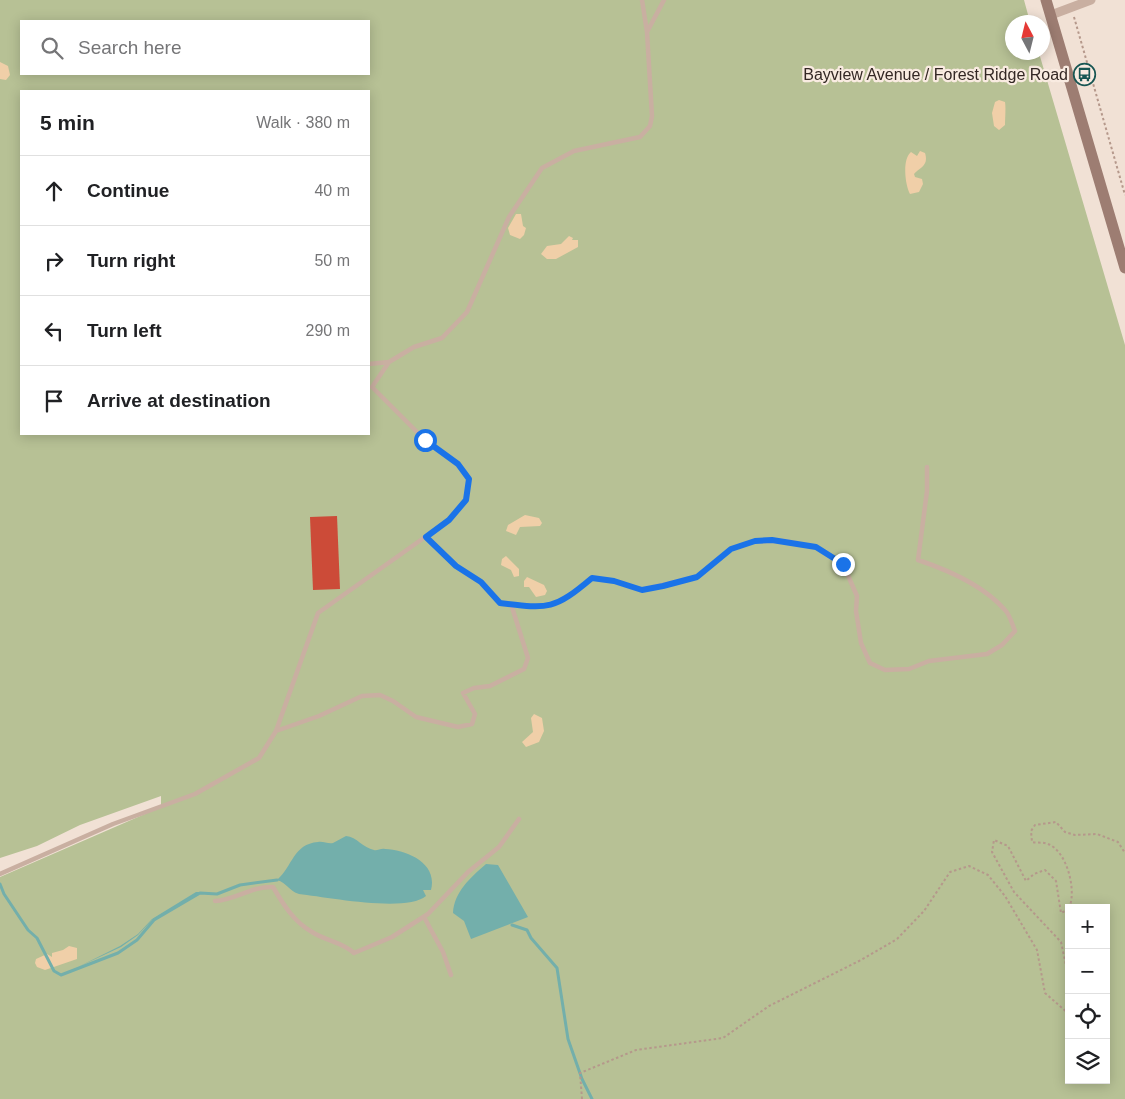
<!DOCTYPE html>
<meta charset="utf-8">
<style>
:root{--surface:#fff;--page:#f2f2f2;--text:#202124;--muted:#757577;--line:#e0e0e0}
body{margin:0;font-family:Arial,sans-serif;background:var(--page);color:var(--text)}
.controls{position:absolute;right:15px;bottom:15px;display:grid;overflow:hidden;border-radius:0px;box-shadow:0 2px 12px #0003}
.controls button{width:45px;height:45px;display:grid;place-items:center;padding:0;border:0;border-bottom:1px solid var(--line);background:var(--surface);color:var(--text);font:25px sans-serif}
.compass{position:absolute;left:1005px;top:15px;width:45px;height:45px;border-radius:50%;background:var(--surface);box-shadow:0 2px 12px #0003;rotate:353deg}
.stop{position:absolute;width:15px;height:15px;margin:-11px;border:4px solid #1a73e8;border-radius:50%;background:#fff}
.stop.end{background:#1a73e8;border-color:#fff;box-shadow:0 1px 5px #0008}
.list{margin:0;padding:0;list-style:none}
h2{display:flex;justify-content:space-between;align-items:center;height:65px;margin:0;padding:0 20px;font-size:21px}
h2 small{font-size:16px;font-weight:400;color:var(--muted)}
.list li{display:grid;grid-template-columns:32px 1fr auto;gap:15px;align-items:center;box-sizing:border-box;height:70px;padding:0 20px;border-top:1px solid var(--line)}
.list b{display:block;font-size:19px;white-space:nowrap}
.list em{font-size:16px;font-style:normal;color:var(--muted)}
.icon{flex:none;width:28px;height:28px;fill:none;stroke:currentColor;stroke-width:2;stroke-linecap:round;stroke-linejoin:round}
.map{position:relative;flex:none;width:1125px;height:1099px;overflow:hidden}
.search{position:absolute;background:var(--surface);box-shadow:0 2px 12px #0003;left:20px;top:20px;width:350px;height:55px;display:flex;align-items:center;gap:12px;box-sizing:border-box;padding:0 18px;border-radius:0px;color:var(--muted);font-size:19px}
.panel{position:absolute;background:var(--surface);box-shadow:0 2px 12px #0003;left:20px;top:90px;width:350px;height:345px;border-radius:0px}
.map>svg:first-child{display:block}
.green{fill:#b7c195;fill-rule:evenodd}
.sand{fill:#f0cfa8}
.water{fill:#73afab}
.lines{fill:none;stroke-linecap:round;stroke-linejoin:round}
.stream{stroke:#73afab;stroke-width:3}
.building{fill:#cc4b38}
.path{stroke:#b5988b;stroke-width:2;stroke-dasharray:2.5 2.5;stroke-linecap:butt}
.service{stroke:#c9afa1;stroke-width:4.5}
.minor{stroke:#c9afa1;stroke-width:9}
.secondary{stroke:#9d7d72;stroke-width:11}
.route{stroke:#1a73e8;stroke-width:6}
.labels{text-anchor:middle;stroke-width:4.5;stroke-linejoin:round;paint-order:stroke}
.poi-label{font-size:16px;fill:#332724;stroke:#f9ebe1;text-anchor:end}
</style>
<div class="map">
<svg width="1125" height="1099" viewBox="0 0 1125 1099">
<rect width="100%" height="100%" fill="#f1e1d5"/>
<path class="green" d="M0 0H1024L1030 22H1012V52L1039 53 1125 345V1099H0V877L161 807V796L80 825 37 846 0 858ZM21 21H369V74H21ZM21 91H369V434H21ZM1069 908H1106V1080H1069Z"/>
<path class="sand" d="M0 62 8 66 10 75 6 80 0 79Z
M999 100 1005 102C1006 107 1005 119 1005 125L999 130 994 126 992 113 995 102Z
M920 151 925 153C929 166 920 167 914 174L915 177 922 179 923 184 919 192 910 194C905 185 902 159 911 152L917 156Z
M516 214H521L523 226 526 228 524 235 520 239 510 235 508 228Z
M569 236 573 238 572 240H578V247L556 259H547L541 254 547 246 561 244Z
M525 515 539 518 542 523 540 526 520 527 516 535 506 531 508 525Z
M506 556 519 569V576L514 577 511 570 501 565 502 559Z
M527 577 544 585 547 591 545 595 536 597 529 587H524V581Z
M534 714 542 718 544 731 539 742 526 747 522 742 533 732 531 718Z
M69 946 77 948V959L45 970 37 967 35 963 36 959 47 954 52 957V953L63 950Z"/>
<path class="water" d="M346 836C357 837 363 848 374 850 377 851 381 848 385 849 407 850 438 863 431 890H423L426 896C406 913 327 897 299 894 289 891 287 883 277 880 293 866 293 844 318 842 323 841 328 844 333 843Z
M486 864 498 865 528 917 471 939 464 921 453 913C454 892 471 877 486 864Z
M196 892H202L152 920 138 935 121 947 78 967 120 946 138 934 152 919Z"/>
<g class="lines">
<path class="stream" d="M0 884 4 894 28 930 37 938 54 971 61 975 118 953 137 940 154 920 200 893 217 894 240 885 277 880
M512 925 527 930 531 938 557 968 568 1039 582 1079 592 1099"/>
</g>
<path class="building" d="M337 516 340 589 313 590 310 517Z"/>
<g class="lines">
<path class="path" d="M1074 17 1125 195
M1069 908C1077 891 1067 851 1048 844 1043 842 1037 843 1032 842L1031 831 1035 825 1056 822 1065 832 1075 835 1097 834 1118 842 1125 853
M1069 909 1061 913 1056 881 1045 870 1034 874 1026 881 1008 846 994 840 992 852 1014 892 1061 942 1069 979
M582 1099 580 1073 636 1050 723 1038 769 1006 861 960 897 939 924 911 950 872 969 866 988 875 1005 896 1037 950 1045 993 1069 1014"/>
<path class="service" d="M647 32 664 0
M369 364 389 362
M426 537 456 566 481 582 500 603C548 609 554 610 592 578L614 581 641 590 697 577 731 549 755 541H784L816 547 843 564 857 596 856 611 861 643 870 663 885 670 909 669 929 661 987 654 1002 645 1015 631C1012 624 1010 615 1005 610 984 586 948 570 918 560L927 491V467
M276 731 319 716 362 696 380 695 393 701 416 717 458 727 472 724 475 714 463 693 474 688 490 686 524 669 528 658 511 604
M0 874 113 824 195 794 259 758 276 731 318 613 449 520 466 500 469 479 458 464 425 440 372 387 389 362 414 347 442 338 467 312 509 217 542 168 574 151 640 137 650 126 652 116 647 32 642 0
M215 901C235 900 252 886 273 887 283 904 294 922 312 932 326 941 342 942 354 953L392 937 428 914 468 872 499 847 519 819
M424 917 443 952 451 975"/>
<path class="minor" d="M1051 15 1091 0"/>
<path class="secondary" d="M1046 0 1125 268"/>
</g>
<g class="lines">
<path class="route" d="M425 440 458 464 469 479 466 500 449 520 426 537 456 566 481 582 500 603C549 609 554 610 592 578L614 581 642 590 663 586 697 577 731 549 755 541 772 540 816 547 843 564"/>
</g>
<defs>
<symbol id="bus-ring" viewBox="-11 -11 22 22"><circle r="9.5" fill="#f9ebe1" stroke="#185653" stroke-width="1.5"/><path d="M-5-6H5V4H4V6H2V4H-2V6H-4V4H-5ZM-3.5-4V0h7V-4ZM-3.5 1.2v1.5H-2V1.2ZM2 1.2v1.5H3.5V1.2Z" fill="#185653"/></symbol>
</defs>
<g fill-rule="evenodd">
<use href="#bus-ring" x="1072" y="62" width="25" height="25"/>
</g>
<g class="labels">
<g class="poi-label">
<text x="1068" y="80">Bayview Avenue / Forest Ridge Road</text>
</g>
</g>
</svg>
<div class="controls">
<button>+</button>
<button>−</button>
<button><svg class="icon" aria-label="locate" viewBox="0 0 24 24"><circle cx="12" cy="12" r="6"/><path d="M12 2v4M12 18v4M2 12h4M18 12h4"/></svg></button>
<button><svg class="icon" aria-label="layers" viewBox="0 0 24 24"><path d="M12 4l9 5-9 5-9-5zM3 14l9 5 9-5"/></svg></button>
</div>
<svg class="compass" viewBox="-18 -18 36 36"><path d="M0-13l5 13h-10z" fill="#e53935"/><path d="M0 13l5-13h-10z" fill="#757577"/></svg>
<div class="stop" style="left:425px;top:440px"></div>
<div class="stop end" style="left:843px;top:564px"></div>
<div class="search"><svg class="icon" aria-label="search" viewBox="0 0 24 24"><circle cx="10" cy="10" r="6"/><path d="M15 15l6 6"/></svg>Search here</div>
<section class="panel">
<h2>5 min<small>Walk · 380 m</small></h2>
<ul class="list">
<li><svg class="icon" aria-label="ahead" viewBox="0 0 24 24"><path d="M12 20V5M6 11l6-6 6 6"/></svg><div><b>Continue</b></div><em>40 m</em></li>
<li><svg class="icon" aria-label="right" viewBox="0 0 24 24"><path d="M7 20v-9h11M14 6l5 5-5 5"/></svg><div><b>Turn right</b></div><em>50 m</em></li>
<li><svg class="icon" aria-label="left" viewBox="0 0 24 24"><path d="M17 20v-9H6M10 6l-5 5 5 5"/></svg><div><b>Turn left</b></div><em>290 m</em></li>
<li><svg class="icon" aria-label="arrive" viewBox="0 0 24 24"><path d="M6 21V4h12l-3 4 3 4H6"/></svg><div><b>Arrive at destination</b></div></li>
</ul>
</section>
</div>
